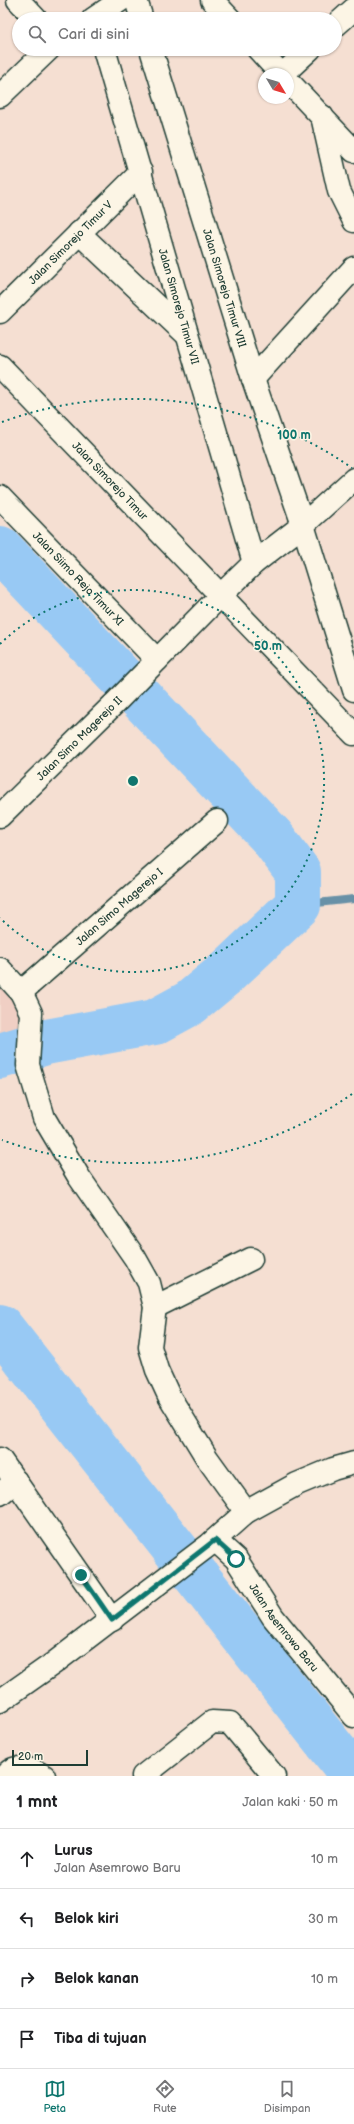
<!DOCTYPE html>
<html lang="id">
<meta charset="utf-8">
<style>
:root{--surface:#fff;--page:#f2f2f2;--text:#202124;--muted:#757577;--line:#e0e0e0;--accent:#0f766e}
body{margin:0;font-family:"Balsamiq Sans",sans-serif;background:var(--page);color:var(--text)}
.compass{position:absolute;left:258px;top:68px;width:36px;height:36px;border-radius:50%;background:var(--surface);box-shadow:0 1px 3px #0004;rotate:128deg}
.scale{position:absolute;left:12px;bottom:10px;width:76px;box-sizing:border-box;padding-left:4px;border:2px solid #1f3d34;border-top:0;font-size:11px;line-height:14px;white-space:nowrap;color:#1f3d34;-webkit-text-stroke:3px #fcf5e5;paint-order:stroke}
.stop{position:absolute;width:12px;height:12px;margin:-9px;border:3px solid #0f766e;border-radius:50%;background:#fff}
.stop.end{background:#0f766e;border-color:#fff;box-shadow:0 1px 4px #0008}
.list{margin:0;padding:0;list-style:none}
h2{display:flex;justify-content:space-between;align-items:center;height:52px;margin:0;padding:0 16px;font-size:17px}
h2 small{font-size:13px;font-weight:400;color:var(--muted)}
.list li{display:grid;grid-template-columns:26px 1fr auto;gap:12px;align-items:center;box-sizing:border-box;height:60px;padding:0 16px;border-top:1px solid var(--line)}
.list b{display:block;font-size:15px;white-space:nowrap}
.list p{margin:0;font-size:13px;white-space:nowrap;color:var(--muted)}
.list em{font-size:13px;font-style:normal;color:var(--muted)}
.icon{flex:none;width:22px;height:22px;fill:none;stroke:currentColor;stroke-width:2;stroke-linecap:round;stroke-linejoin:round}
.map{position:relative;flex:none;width:354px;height:1776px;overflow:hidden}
.search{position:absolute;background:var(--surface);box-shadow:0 1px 3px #0004;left:12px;right:12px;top:12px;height:44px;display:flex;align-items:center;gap:10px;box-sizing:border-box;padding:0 14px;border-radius:22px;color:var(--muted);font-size:15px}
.sheet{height:292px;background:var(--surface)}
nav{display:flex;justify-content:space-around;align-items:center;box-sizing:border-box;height:56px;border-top:1px solid var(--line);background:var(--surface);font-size:11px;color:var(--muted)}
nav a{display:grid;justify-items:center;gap:2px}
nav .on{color:var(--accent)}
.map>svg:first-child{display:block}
.built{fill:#f0cfc4}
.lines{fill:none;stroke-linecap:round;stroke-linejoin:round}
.stream{stroke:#6891a7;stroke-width:8}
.river{stroke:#98c9f4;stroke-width:46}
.minor-casing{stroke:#1f3d34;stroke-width:25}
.minor{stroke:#fcf5e5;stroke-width:22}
.route{stroke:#0f766e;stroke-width:5}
.ring{fill:none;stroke:#0f766e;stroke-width:2;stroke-dasharray:2 4}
.labels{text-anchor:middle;stroke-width:3;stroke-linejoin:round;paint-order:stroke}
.street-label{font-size:11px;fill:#1f3d34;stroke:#fcf5e5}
.centre{fill:#0f766e;stroke:#fcf5e5;stroke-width:2}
.ring-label{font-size:12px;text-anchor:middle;font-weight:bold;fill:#0f766e;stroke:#fcf5e5;stroke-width:3;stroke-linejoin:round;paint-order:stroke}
</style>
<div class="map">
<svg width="354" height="1776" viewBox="0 0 354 1776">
<rect width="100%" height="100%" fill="#f5dfd2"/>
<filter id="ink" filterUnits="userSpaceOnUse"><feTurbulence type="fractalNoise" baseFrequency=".025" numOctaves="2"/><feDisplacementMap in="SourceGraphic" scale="8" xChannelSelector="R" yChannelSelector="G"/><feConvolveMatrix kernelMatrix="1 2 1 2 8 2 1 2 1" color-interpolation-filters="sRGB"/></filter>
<g filter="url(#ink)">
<path class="built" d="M0 979 51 1036 0 1051Z"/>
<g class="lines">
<path class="stream" d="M298 905 354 899"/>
<path class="river" d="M0 549 272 837 298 872V905L225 974 190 1003 155 1022 46 1042 0 1056
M0 1327 354 1776"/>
<defs>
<g id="minor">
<path d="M18 0 36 19"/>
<path d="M136 0 142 19"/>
<path d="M212 0 230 19"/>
<path d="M93 19 121 0"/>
<path d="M335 26 354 9"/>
<path id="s1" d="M104 49 254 563"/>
<path id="s2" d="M151 49 253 379 303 525 354 690"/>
<path d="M258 49 281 74"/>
<path d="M283 74 310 49"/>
<path d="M288 81 354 151"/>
<path d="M0 96 49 49"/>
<path d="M322 116 339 191 354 221"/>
<path d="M79 233 187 335"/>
<path id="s3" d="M0 312 141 172"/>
<path id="s4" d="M0 366 354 734"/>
<path d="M253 379 354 268"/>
<path id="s5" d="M0 497 157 660"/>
<path id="s6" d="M0 816 117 701 220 596 254 563 303 525 354 479"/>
<path d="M0 969 21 992 31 1013 28 1065 44 1118 79 1177 135 1258 149 1283 155 1307 150 1347 157 1370 169 1396 207 1458 246 1512"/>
<path id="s7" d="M21 992 217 821"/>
<path d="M155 1307 251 1259"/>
<path d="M0 1459 112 1620"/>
<path d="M0 1494 16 1481"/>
<path id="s8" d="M215 1540 236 1559 273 1617 354 1716"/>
<path d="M0 1701 54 1663 209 1545 246 1512 297 1484 333 1469 354 1463"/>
<path d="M5 1776C14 1762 33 1769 44 1776"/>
<path d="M143 1776 212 1722 230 1723 274 1776"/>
</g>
</defs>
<use href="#minor" class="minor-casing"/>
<use href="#minor" class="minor"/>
</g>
</g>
<g class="lines" filter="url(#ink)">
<path class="route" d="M81 1575 112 1620 215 1540 236 1559"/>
</g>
<g class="ring">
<path d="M0 644A191 191 0 1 1 0 918"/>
<path d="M352 1094A382 382 0 0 1 2 1140M2 422A382 382 0 0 1 352 468"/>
</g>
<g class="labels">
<g class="street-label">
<text dy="4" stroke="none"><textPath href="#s3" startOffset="99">Jalan Simorejo Timur V</textPath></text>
<text dy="4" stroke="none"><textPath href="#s2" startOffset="250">Jalan Simorejo Timur VIII</textPath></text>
<text dy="4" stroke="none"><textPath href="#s1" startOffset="268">Jalan Simorejo Timur VII</textPath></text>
<text dy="4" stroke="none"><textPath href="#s4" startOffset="159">Jalan Simorejo Timur</textPath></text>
<text dy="4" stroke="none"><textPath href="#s5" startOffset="113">Jalan Siimo Rejo Timur XI</textPath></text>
<text dy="4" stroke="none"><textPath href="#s6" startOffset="111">Jalan Simo Magerejo II</textPath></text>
<text dy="4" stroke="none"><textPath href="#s7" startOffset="130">Jalan Simo Magerejo I</textPath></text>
<text dy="4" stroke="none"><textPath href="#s8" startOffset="112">Jalan Asemrowo Baru</textPath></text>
</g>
</g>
<circle cx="133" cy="781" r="6" class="centre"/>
<g class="ring-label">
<text x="294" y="439">100 m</text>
<text x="268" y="650">50 m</text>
</g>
</svg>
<svg class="compass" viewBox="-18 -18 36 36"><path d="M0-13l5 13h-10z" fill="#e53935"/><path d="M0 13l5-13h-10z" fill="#757577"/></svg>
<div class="scale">20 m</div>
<div class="stop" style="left:236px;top:1559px"></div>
<div class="stop end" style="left:81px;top:1575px"></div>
<div class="search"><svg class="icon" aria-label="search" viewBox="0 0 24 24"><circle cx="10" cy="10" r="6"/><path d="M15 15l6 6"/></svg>Cari di sini</div>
</div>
<section class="sheet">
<h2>1 mnt<small>Jalan kaki · 50 m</small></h2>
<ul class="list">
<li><svg class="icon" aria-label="ahead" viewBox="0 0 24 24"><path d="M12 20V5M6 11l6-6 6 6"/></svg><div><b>Lurus</b><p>Jalan Asemrowo Baru</p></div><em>10 m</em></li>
<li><svg class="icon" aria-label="left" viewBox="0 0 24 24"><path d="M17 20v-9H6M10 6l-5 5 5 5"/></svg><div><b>Belok kiri</b></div><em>30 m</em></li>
<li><svg class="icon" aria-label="right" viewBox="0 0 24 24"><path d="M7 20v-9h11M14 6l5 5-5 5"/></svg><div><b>Belok kanan</b></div><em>10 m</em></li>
<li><svg class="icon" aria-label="arrive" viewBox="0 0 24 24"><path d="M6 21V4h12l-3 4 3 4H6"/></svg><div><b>Tiba di tujuan</b></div></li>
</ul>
</section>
<nav>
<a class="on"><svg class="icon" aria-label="map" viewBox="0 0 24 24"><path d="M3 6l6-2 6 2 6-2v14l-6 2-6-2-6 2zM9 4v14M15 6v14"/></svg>Peta</a>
<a><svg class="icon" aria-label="directions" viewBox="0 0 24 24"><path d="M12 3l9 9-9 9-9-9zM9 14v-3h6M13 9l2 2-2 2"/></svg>Rute</a>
<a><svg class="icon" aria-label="saved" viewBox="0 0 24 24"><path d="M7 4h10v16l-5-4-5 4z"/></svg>Disimpan</a>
</nav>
